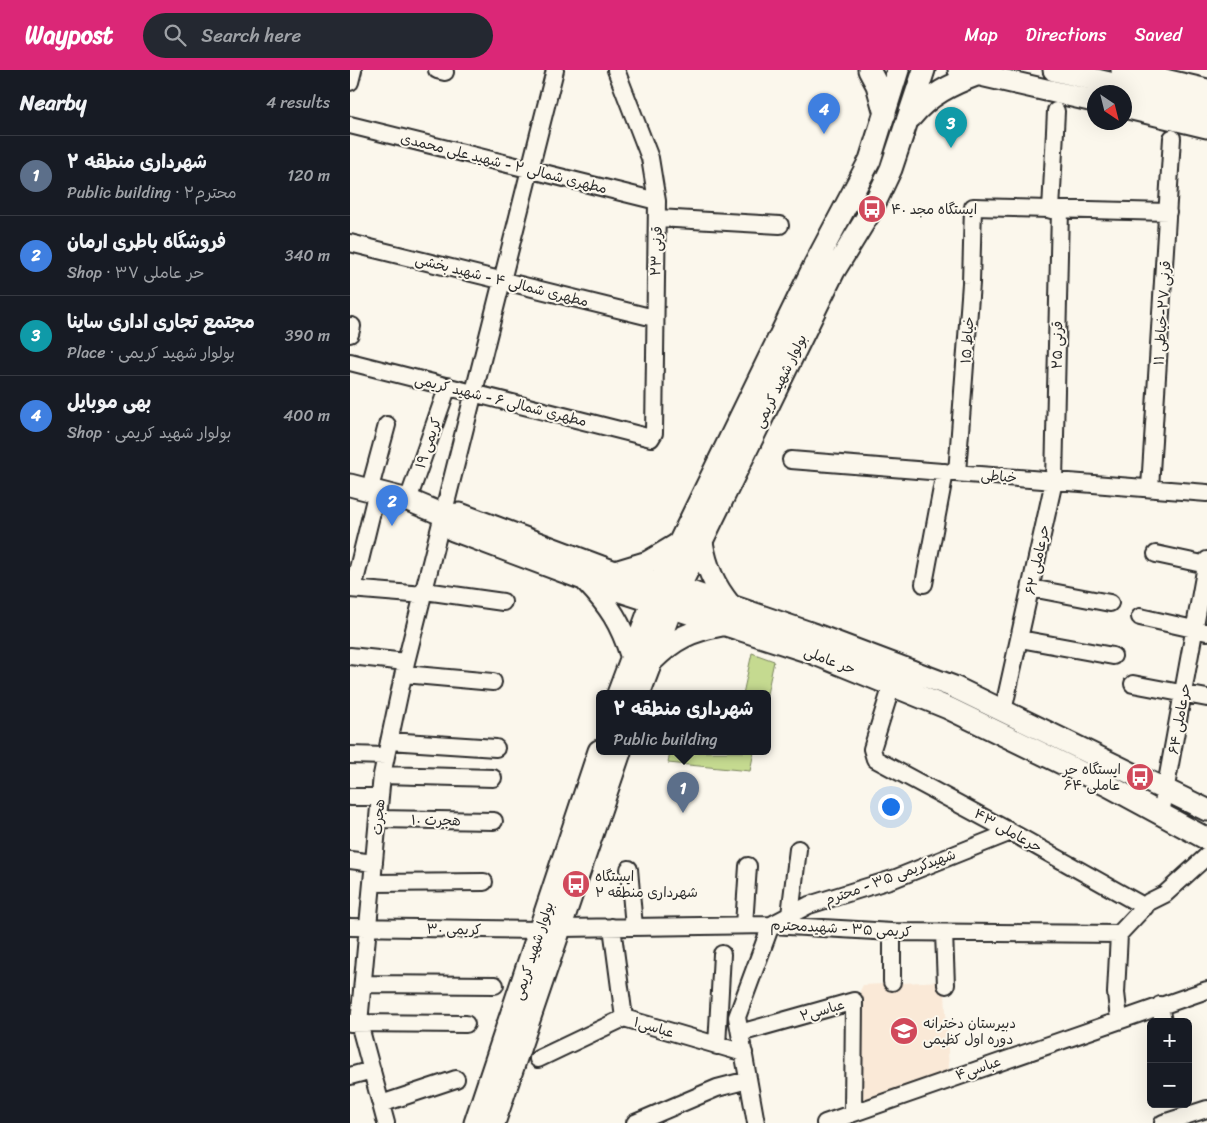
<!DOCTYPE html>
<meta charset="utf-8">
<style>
:root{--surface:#171b24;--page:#242831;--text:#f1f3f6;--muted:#9ea1a6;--line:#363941;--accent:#db2777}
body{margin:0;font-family:Sriracha,"Playpen Sans Arabic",sans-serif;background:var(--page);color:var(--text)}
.controls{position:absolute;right:15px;bottom:15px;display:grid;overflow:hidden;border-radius:8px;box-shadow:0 5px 20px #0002}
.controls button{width:45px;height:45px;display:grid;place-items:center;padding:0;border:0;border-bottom:1px solid var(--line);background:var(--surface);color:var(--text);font:25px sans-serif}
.compass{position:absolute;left:737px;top:15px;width:45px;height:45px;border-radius:50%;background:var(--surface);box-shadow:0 5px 20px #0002;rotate:145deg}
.you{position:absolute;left:540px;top:736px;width:18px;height:18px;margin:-12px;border:4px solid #fff;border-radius:50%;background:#1a73e8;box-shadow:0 0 0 8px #1a73e833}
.badge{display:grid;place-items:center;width:32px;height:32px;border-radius:50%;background:var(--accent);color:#fff;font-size:16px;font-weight:700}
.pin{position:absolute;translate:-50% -41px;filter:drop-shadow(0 1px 2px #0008)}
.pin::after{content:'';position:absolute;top:26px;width:18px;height:15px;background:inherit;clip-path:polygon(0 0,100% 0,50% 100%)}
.popup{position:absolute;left:246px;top:620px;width:175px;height:65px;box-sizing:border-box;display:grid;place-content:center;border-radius:8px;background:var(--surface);filter:drop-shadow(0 1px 4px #0005);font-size:16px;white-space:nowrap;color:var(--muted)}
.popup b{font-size:19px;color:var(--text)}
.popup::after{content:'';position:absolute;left:50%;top:100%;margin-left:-10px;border:10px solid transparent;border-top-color:var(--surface)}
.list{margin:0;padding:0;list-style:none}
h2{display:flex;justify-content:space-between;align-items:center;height:65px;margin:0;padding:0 20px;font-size:21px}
h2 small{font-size:16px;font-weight:400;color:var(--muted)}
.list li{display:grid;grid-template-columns:32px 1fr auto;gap:15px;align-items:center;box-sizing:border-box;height:80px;padding:0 20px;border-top:1px solid var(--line)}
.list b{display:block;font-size:19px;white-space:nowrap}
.list p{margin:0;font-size:16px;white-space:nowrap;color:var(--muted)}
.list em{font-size:16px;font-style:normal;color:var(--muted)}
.icon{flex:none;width:28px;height:28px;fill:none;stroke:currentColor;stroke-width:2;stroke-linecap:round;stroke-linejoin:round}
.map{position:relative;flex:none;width:857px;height:1053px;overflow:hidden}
header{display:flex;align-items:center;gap:30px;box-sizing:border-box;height:70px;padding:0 25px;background:var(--accent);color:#fff}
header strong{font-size:24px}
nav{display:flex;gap:28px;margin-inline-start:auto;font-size:18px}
.search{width:350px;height:45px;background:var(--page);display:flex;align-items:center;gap:12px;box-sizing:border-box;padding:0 18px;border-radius:28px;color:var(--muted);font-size:19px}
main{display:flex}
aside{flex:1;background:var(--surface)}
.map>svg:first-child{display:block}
.built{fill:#fae9d7}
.green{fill:#c5da90;stroke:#78825e}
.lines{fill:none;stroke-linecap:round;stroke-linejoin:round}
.minor-casing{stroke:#2b2b2b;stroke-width:20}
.major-casing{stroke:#2b2b2b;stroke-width:25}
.minor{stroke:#fbf7ec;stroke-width:16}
.major{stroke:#fbf7ec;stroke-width:21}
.labels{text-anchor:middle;stroke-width:4;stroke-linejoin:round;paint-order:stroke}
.street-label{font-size:14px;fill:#2b2b2b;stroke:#fbf7ec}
.poi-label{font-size:14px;fill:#2b2b2b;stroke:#fbf7ec;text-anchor:start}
</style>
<header>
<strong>Waypost</strong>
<div class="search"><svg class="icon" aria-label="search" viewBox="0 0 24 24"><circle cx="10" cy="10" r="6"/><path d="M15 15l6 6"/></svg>Search here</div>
<nav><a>Map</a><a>Directions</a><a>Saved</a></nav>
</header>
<main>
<aside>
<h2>Nearby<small>4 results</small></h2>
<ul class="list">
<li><span class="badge" style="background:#5c6f8a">1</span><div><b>شهرداری منطقه ۲</b><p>Public building · محترم۲</p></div><em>120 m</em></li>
<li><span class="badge" style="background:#3f7fe0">2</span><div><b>فروشگاه باطری ارمان</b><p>Shop · حر عاملی ۳۷</p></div><em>340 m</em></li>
<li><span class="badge" style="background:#0f9aa8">3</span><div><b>مجتمع تجاری اداری ساینا</b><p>Place · بولوار شهید کریمی</p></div><em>390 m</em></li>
<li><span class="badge" style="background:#3f7fe0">4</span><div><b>بهی موبایل</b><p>Shop · بولوار شهید کریمی</p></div><em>400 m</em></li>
</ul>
</aside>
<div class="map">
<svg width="857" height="1053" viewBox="0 0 857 1053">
<rect width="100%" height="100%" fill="#fbf7ec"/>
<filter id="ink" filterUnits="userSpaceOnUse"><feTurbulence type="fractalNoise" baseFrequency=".02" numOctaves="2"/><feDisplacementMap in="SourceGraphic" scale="10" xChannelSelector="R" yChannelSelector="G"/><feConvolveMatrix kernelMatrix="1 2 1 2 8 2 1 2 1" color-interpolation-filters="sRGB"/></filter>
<g filter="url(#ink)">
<path class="built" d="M592 911 595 923 599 1000 510 1033V921L513 915Z"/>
<path class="green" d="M402 583 424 591 417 624H393Z
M320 682H404L400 701 318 693Z"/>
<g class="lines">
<defs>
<path id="minor" d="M87 0 95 2
M0 12 3 0
M0 55 307 131
M701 140 706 41
M308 148 430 155
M0 173 304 248
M0 264 2 256
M0 292 301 368 304 363 307 131 300 88 266 0
M441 390 857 423
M607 403 621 213 623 137 818 142
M20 418 37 355
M800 418 822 68
M58 430 98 316
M806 484 857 495
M574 514 595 402
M681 518 760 533
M0 519 74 525
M3 519 27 421
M75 521 153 532
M790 547 857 562
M670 569 763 586
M0 586 56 592
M54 604 143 612
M783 614 857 628
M542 615 522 679 525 689 661 762 795 837
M653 641 704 411 710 140
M39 671 146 678
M0 685 36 686
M32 705 143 708
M0 727H30
M811 744 857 490
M28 749 144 751
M0 790 24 793
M279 799 284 857
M23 813 134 812
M440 845 448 779
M394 855 398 796
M0 857 190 860
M262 857 274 948 394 983
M212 858 421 855 542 862 769 864
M542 862V912
M594 863 596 915
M769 864 799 832 815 824 857 786
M13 914 145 915
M810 935 813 952
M769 949 766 923 769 864
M0 953 116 954
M390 963 504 931 503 1042
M367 976 372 884
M188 989 274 948
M0 1006 22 1000
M31 1034 106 1009
M36 1053 9 953 32 705 56 592 205 0
M285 1053 367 1018 398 1010
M406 1053 387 947 421 855 459 835 546 808 661 762
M475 1053 857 920
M813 1053 857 1039"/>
<path id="major" d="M519 0 527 15 535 44
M609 0 744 31
M704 0 857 36
M772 0 857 20
M774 37 857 57
M561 47C579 25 602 14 629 4
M0 415 58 430 94 445 110 444 265 502 329 518 466 565 604 617 857 740
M94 445 103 460 236 510 460 582 598 638 759 716 857 769
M352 472C356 497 364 515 380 535
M265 502 298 492 328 474
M237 512C260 536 271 554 281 585
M303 590C325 568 341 561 372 555
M268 624 309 514 465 194 520 90 548 0
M289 624 329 518 484 201 522 139 541 99 574 0
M125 1053 249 681
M144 1053 270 682"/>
</defs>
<use href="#minor" class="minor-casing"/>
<use href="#major" class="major-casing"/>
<use href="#minor" class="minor"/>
<use href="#major" class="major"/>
</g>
</g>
<defs>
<symbol id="bus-disc" viewBox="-11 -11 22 22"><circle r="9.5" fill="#d1495b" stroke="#fbf7ec"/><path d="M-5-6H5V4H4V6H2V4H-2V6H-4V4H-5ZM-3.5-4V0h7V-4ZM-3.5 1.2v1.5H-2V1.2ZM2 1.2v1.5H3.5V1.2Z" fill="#fff"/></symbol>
<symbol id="school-disc" viewBox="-11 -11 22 22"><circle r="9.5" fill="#d1495b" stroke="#fbf7ec"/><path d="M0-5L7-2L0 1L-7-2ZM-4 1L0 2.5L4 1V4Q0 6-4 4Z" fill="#fff"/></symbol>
</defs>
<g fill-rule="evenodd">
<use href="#bus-disc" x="506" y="123" width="32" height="32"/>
<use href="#bus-disc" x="774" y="691" width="32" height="32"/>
<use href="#bus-disc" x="210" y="798" width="32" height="32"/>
<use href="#school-disc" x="538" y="945" width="32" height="32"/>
</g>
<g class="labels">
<g class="street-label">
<text transform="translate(154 93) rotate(14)" y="5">مطهری شمالی ۲ - شهید علی محمدی</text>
<text transform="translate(306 181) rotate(-88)" y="5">قرنی ۲۳</text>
<text transform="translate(152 210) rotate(14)" y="5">مطهری شمالی ۴ - شهید بخشی</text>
<text transform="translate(812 243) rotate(-86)" y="5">قرنی ۲۷-خیاطی ۱۱</text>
<text transform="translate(617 270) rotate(-86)" y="5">خیاط ۱۵</text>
<text transform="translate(707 275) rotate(-89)" y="5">قرنی ۲۵</text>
<text transform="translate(430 311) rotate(-64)" y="5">بولوار شهید کریمی</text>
<text transform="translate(151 330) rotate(14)" y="5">مطهری شمالی ۶ - شهید کریمی</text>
<text transform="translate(78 373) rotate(-71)" y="5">کریمی ۱۹</text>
<text transform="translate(649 406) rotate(5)" y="5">خیاطی</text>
<text transform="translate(687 490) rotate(-78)" y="5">حرعاملی ۶۲</text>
<text transform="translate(480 590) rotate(21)" y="5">حر عاملی</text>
<text transform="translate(829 649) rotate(-80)" y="5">حرعاملی ۶۴</text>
<text transform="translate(28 747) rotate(-85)" y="5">هجرت</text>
<text transform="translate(86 750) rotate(1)" y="5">هجرت ۱۰</text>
<text transform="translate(658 760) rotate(29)" y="5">حرعاملی ۴۳</text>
<text transform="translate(540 807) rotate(-20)" y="5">شهیدکریمی ۳۵ - محترم</text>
<text transform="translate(491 858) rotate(3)" y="5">کریمی ۳۵ - شهیدمحترم</text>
<text transform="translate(104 859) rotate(1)" y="5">کریمی ۳۰</text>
<text transform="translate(183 881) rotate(-72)" y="5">بولوار شهید کریمی</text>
<text transform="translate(472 940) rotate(-16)" y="5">عباسی۲</text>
<text transform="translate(304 957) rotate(17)" y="5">عباسی۱</text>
<text transform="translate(628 998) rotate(-19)" y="5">عباسی۴</text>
</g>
<g class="poi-label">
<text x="541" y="144">ایستگاه مجد ۴۰</text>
<text x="771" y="704" text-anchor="end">ایستگاه حر<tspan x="771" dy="16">عاملی ۶۴</tspan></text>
<text x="245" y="811">ایستگاه<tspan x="245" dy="16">شهرداری منطقه ۲</tspan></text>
<text x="573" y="958">دبیرستان دخترانه<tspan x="573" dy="16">دوره اول کظیمی</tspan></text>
</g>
</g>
</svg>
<div class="controls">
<button>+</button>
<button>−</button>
</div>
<svg class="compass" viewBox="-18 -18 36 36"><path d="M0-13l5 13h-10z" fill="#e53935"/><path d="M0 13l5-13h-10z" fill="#9ea1a6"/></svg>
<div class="you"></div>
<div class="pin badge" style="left:333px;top:743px;background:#5c6f8a">1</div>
<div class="popup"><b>شهرداری منطقه ۲</b>Public building</div>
<div class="pin badge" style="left:42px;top:456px;background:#3f7fe0">2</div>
<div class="pin badge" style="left:601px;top:78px;background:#0f9aa8">3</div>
<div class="pin badge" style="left:474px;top:64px;background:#3f7fe0">4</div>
</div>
</main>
